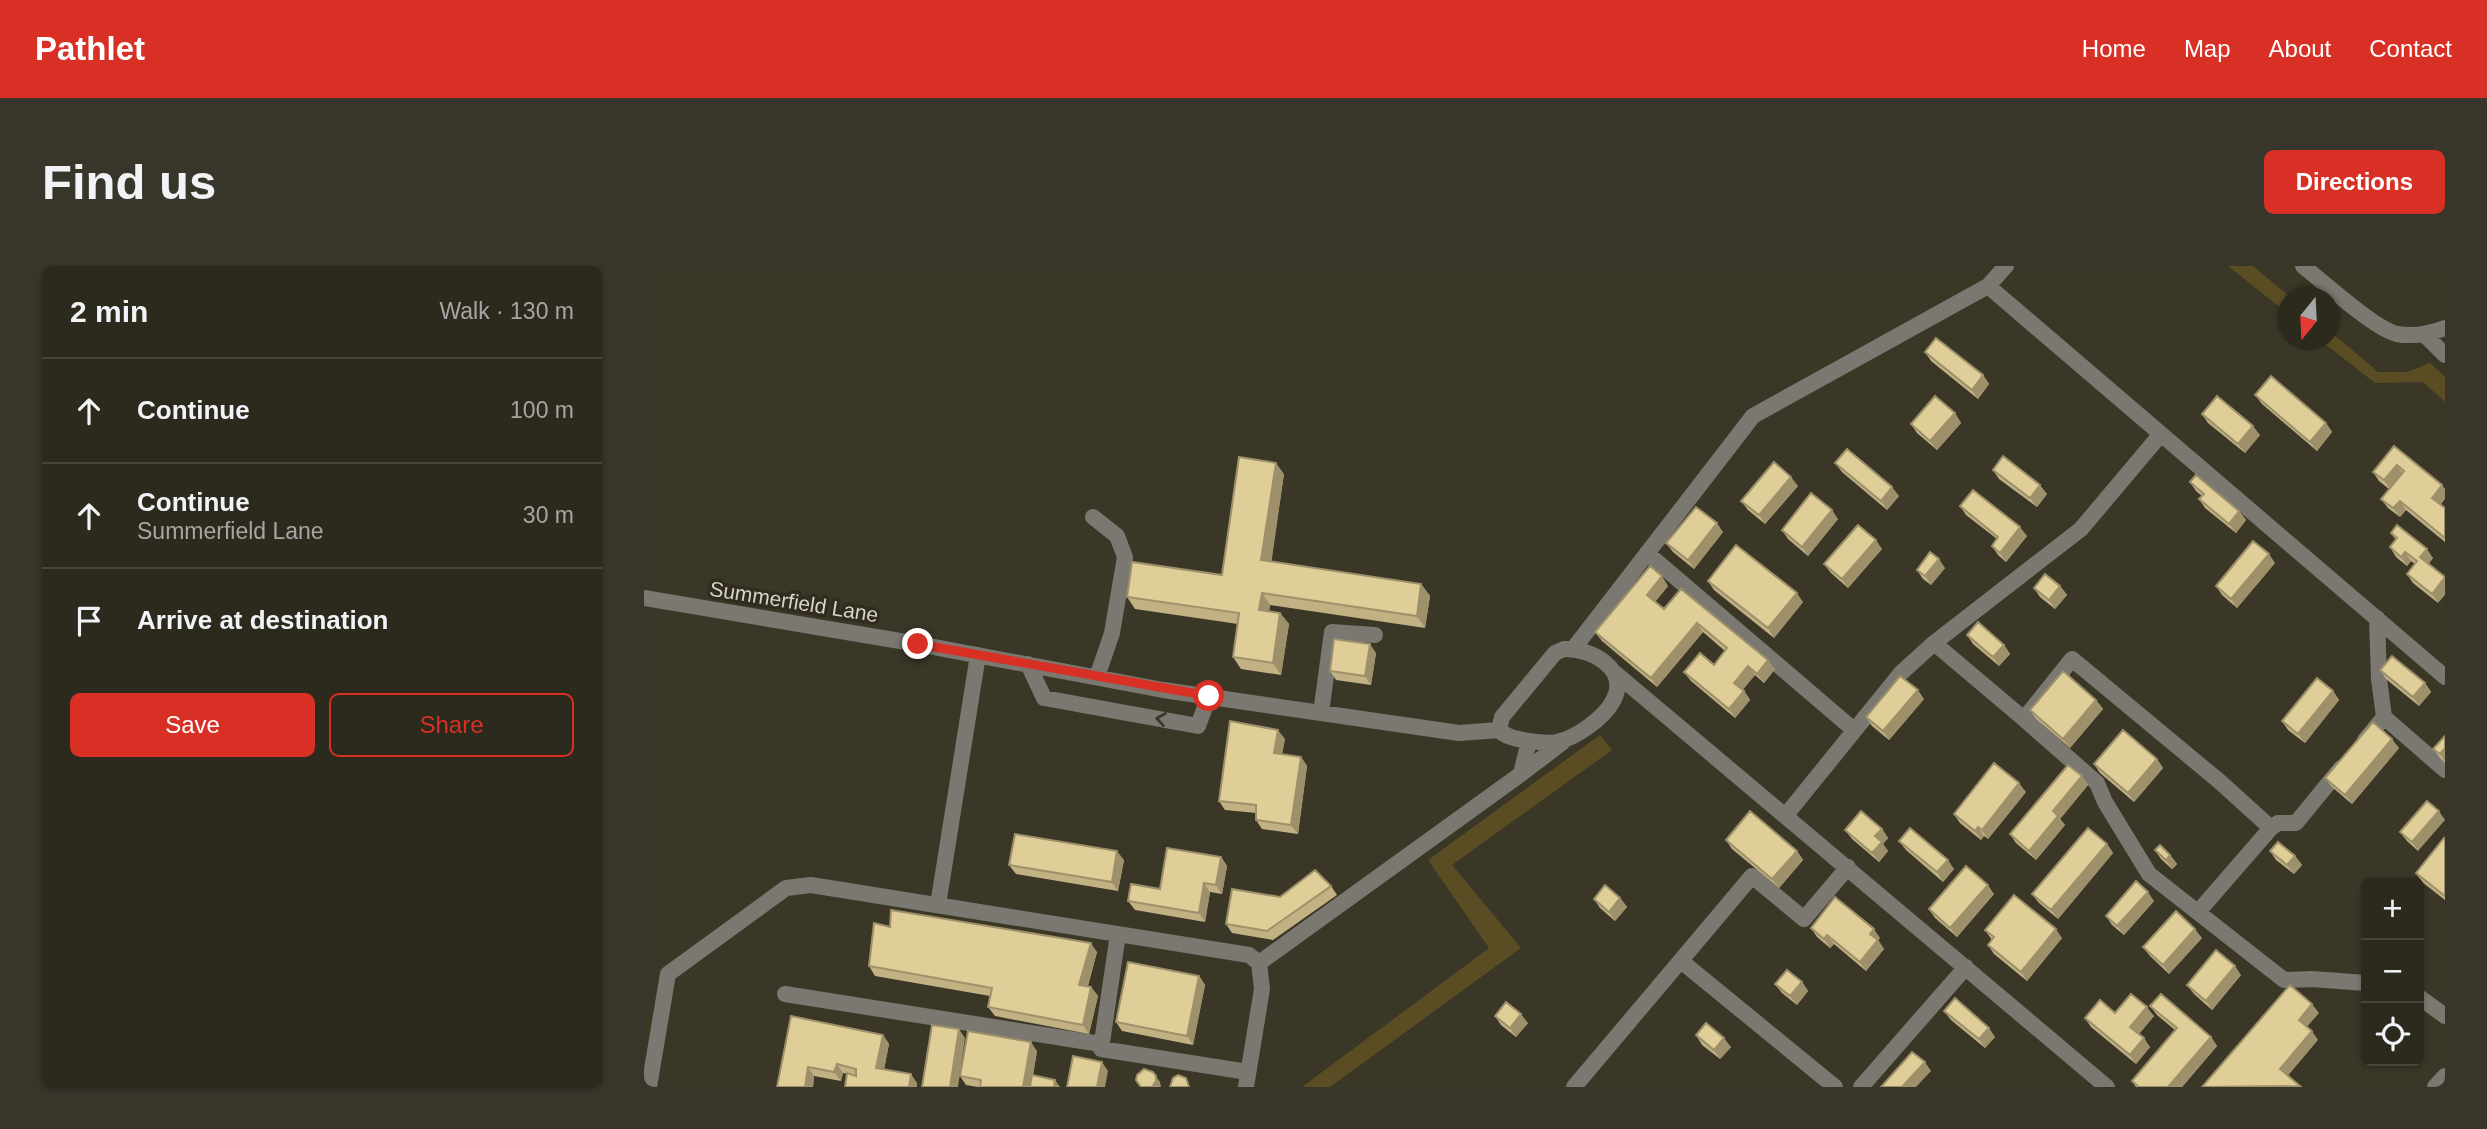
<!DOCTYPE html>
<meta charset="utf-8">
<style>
:root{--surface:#2c291d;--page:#38352a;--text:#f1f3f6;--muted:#a6a6a4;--line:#48453b;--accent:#d93025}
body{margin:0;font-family:Helvetica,sans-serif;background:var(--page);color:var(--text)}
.controls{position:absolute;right:21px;bottom:21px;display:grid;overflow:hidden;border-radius:10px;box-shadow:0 2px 5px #0004}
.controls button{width:63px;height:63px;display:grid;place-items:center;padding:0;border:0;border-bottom:2px solid var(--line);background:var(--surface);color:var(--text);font:35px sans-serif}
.compass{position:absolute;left:1633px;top:21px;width:63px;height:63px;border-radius:50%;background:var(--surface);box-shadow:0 2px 5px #0004;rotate:198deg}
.stop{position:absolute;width:21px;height:21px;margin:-16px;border:5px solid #d93025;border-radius:50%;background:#fff}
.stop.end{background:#d93025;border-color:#fff;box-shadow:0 2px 7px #0008}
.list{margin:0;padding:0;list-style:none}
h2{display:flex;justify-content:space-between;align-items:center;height:91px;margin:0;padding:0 28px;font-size:30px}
h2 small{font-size:23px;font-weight:400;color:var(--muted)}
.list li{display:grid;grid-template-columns:46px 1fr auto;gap:21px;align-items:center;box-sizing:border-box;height:105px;padding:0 28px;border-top:2px solid var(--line)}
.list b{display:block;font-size:26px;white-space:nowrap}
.list p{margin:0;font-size:23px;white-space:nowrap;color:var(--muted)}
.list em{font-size:23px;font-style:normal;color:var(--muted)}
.actions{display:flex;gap:14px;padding:21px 28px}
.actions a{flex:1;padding:16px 0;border:2px solid var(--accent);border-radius:10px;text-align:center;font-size:24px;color:var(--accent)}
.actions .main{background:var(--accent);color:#fff}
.icon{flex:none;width:38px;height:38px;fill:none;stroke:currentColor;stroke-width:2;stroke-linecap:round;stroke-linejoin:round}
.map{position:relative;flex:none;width:1801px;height:821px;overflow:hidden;border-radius:10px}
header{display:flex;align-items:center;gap:42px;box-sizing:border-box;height:98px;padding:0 35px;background:var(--accent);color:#fff}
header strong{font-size:33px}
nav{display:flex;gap:38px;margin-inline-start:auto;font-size:24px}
.intro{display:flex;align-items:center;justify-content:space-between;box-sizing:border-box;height:168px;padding:0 42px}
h1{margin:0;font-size:49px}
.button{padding:18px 32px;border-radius:10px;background:var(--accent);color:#fff;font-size:24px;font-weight:700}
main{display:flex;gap:42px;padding:0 42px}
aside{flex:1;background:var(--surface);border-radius:10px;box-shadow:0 2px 5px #0004}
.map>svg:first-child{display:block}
.green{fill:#5a4d23}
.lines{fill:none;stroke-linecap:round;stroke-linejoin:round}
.minor{stroke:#7a7870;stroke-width:16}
.wall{fill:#c1b183}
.shaded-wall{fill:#9d906a}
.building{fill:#e0ce98;stroke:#9d906a;stroke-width:2}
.oneway{stroke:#3c3729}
.route{stroke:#d93025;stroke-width:9}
.labels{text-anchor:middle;stroke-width:7;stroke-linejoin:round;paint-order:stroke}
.street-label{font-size:21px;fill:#d6d3ca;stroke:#312c1d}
</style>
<header>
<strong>Pathlet</strong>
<nav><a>Home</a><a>Map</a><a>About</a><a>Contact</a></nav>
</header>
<div class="intro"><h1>Find us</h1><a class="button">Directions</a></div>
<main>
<aside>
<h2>2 min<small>Walk · 130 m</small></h2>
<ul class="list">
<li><svg class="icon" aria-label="ahead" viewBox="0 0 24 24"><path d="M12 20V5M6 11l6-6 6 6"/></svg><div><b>Continue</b></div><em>100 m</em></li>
<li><svg class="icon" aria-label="ahead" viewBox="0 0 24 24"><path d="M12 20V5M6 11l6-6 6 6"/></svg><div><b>Continue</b><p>Summerfield Lane</p></div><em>30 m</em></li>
<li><svg class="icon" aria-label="arrive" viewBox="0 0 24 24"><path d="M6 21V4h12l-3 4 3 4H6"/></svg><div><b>Arrive at destination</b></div></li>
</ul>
<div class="actions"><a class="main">Save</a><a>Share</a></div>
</aside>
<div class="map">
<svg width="1801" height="821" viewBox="0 0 1801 821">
<rect width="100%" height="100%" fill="#3b3727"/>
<path class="green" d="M1584 0H1609L1646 31 1644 32 1643 47Z
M1686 65 1734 106H1763L1786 97 1801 111V136L1779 116 1731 117 1676 74H1686Z
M956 469 968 484 808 599 877 682 686 821H658L845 682 784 594Z"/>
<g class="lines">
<path class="minor" d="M1659 0C1679 16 1731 63 1753 68 1770 71 1785 68 1801 62
M1344 20 1801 411
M1781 69 1801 89
M449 251 473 270 481 291 468 367 453 411
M1003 287 1210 464
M0 332 274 378 519 424 815 467 855 464
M1290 377 1380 453 1428 393 1575 515 1627 562 1634 557H1652L1697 502
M930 382 1109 150 1344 20 1362 0
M920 383C946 382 987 403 969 435 960 452 932 472 913 476 904 478 894 476 885 475 874 473 863 472 855 464L858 451 911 387Z
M384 398 400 432 554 460 565 430
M970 406 1463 821
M677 447 688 366 731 369
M1740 451 1801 504
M1380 453 1453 517 1461 536 1505 608 1640 714 1668 713 1722 717
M1721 474 1740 451 1735 413 1733 352
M885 475 877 508 919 476
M1142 549 1257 407 1290 377 1437 263 1517 168
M294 639 334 389
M1554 646 1627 562
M474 668 457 783 604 806
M1037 695 1191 821
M615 697 877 508
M141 728 457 778
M1775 731 1801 750
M5 821 24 708 142 622 167 619 605 689 615 697 618 723 602 821
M930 821 1108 610 1160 653 1204 601
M1217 821 1322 701
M1791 821 1801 810"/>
</g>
<path class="wall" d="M1281 86 1339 109 1345 118 1334 133 1287 95Z
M1611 129 1682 157 1688 166 1673 185 1618 138Z
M1311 147 1317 157 1293 184 1273 167 1267 158Z
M1558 148 1616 169 1601 187 1564 157Z
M1750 180 1797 239 1801 242V276L1762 244 1756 251 1744 242 1737 233 1745 223 1735 215 1729 206Z
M1191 197 1255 230 1243 244 1198 206Z
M1349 204 1403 228 1393 241 1355 213Z
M640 208 627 296 777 318 786 330 781 362 626 339 625 345 636 347 645 358 637 409 597 403 589 391 594 358 491 343 483 331 578 309Z
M1546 216 1595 245 1602 254 1592 267 1561 242 1555 233 1558 230 1552 225Z
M1154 220 1121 258 1104 244 1097 235Z
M1316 240 1383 270 1362 296 1354 289 1348 280 1353 273 1322 249Z
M1194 253 1164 290 1144 273 1138 264Z
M1079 266 1050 303 1029 286 1022 277Z
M1747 267 1789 292 1785 297 1794 337 1769 317 1763 308 1771 298 1767 295 1763 300 1752 291 1746 281 1752 274Z
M1238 283 1204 322 1187 307 1180 298Z
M1631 297 1593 342 1578 329 1572 320Z
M1301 302 1287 319 1279 313 1273 304Z
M1064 315 1159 336 1130 372 1070 324Z
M1024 320 1011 336 1020 343 1037 323 1131 403 1120 417 1111 409 1099 423 1106 434 1091 452 1047 415 1040 406 1070 399 1081 385 1059 366 1013 421 958 375 951 366Z
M1416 320 1423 329 1411 343 1396 331 1390 322Z
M1323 369 1360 379 1366 388 1355 400 1329 378Z
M732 387 727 419 692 414 686 405Z
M1736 404 1781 417 1787 426 1775 440 1742 413Z
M1689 425 1695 434 1661 477 1644 464 1638 455Z
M1280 433 1245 474 1228 460 1222 451Z
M1452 434 1459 443 1426 482 1392 453 1386 444Z
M1801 470V497L1796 492 1789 483Z
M641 473 638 488 657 491 663 500 654 568 618 563 612 554V547L581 544 575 535Z
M1755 482 1708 538 1688 521 1681 512Z
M1513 493 1519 502 1490 536 1456 507 1450 498Z
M1438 510 1444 519 1416 553 1421 559 1392 594 1372 577 1366 568Z
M1382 526 1344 573 1340 570 1337 574 1316 557 1310 548Z
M1783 535 1774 585 1763 575 1756 566Z
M1238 563 1244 572 1239 578 1244 585 1235 596 1208 573 1201 564Z
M1801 573V634L1778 616 1772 607Z
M1082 574 1153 585 1159 594 1135 622 1088 583Z
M1255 575 1310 603 1299 616 1262 584Z
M1463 578 1469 587 1414 653 1395 637 1388 628Z
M1511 584 1526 589 1533 598 1528 603 1517 593Z
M1626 585 1651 590 1658 599 1650 608 1632 594Z
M577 591 583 600 578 628 566 626 561 656 491 644 484 635 516 623Z
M480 594 474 625 372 608 365 599Z
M687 620 693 629 629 674 588 667 582 658 636 631Z
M1350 628 1313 671 1291 652 1285 643Z
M976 632 983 641 971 655 956 642 950 633Z
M1510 635 1480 669 1468 659 1462 650Z
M246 661 453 686 444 720 447 721 454 730 445 768 351 750 344 741 346 730 231 710 225 700Z
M1167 662 1236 672 1234 674 1240 683 1222 705 1190 678 1186 682 1173 671Z
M1341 664 1418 672 1383 715 1350 688 1344 679 1348 674Z
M1558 672 1525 708 1506 690 1499 681Z
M1597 709 1568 744 1550 728 1543 719Z
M555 710 561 719 549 779 478 765 472 756Z
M1158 716 1164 725 1153 739 1138 727 1131 718Z
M1506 740 1567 771 1573 780 1538 821H1492L1488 815 1531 764 1513 749Z
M1300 745 1351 771 1341 782 1307 754Z
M1471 747 1510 750 1495 768 1506 781 1492 798 1447 761 1441 752Z
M147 750 239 769 245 778 240 804 273 817V821L199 807 197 815 170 810 169 821Z
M851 750 884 757 872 771 857 759Z
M1052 769 1087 781 1076 793 1058 779Z
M393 785 389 809 416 821H334L322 819 316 810Z"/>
<path class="shaded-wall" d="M1339 109 1345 118 1334 133 1328 124Z
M1311 147 1317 157 1293 184 1286 175Z
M1682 157 1688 166 1673 185 1666 176Z
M1609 160 1616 169 1601 187 1594 178Z
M632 197 640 208 626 306 617 294Z
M1753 199 1759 208 1746 223 1740 214Z
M1147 211 1154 220 1121 258 1115 249Z
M1396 219 1403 228 1393 241 1386 232Z
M1798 219 1801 223V233L1795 241 1788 232Z
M1248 221 1255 230 1243 244 1237 235Z
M1756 235 1762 244 1756 251 1749 242Z
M1188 244 1194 253 1164 290 1158 281Z
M1595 245 1602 254 1592 267 1585 258Z
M1073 257 1079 266 1050 303 1044 294Z
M1376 261 1383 270 1362 296 1356 287Z
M1232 274 1238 283 1204 322 1198 313Z
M1783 283 1789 292 1783 300 1776 291Z
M1761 286 1767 295 1763 300 1757 291Z
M1625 288 1631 297 1593 342 1587 333Z
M1295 293 1301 302 1287 319 1281 310Z
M1018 310 1024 320 1009 338 1003 329Z
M1801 312V329L1794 337 1788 328Z
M777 318 786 330 781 362 773 350Z
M1416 320 1423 329 1411 343 1405 334Z
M618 327 626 339 623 355 615 344Z
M1153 327 1159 336 1130 372 1124 362Z
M636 347 645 358 637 409 629 397Z
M1053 357 1059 366 1013 421 1007 412Z
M726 378 732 387 727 419 721 410Z
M1360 379 1366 388 1355 400 1349 391Z
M1124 394 1131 403 1120 417 1113 408Z
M1104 400 1111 409 1097 426 1090 417Z
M1781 417 1787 426 1775 440 1769 431Z
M1274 424 1280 433 1245 474 1239 465Z
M1100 425 1106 434 1091 452 1085 443Z
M1689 425 1695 434 1661 477 1654 468Z
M1452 434 1459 443 1426 482 1419 473Z
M634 464 641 473 636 496 630 487Z
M1748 473 1755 482 1708 538 1701 529Z
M1800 483 1801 484V496L1796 488Z
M657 491 663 500 654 568 647 559Z
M1513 493 1519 502 1490 536 1484 527Z
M1438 510 1444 519 1416 553 1421 559 1392 594 1385 585 1409 545Z
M1375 517 1382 526 1344 573 1338 564Z
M1795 545 1801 554 1774 585 1768 576Z
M1334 561 1340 570 1337 574 1331 565Z
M1238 563 1244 572 1239 578 1244 585 1235 596 1228 587 1231 570Z
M1463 578 1469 587 1414 653 1407 644Z
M473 585 480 594 474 625 468 616Z
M1153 585 1159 594 1135 622 1128 613Z
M1526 589 1533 598 1528 603 1522 594Z
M1651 590 1658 599 1650 608 1643 599Z
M577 591 583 600 578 628 572 619Z
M1304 594 1310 603 1299 616 1293 606Z
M560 617 566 626 561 656 555 647Z
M1344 619 1350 628 1313 671 1306 662Z
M1504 626 1510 635 1480 669 1473 660Z
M976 632 983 641 971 655 965 646Z
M1230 663 1236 672 1234 674 1240 683 1222 705 1216 696 1226 668Z
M1412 663 1418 672 1383 715 1377 706Z
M1551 663 1558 672 1525 708 1519 699Z
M1183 669 1190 678 1186 682 1180 673Z
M447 677 453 686 441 728 435 719Z
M1591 700 1597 709 1568 744 1562 735Z
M555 710 561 719 549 779 543 770Z
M1158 716 1164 725 1153 739 1146 730Z
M447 721 454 730 445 768 439 759Z
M1668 738 1675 747 1661 763 1655 754Z
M1503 741 1510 750 1493 770 1486 761Z
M877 748 884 757 872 771 866 762Z
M1345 762 1351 771 1341 782 1335 773Z
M315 763 321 772 314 821H306Z
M1668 765 1674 774 1642 812 1636 803Z
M239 769 245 778 238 812 232 802Z
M1567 771 1573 780 1538 821H1524Z
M1080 772 1087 781 1076 793 1070 784Z
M1500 772 1506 781 1492 798 1486 789Z
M387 776 393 785 387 821H379Z
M458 796 464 805 461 821H453Z
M1281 796 1287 805 1272 821H1258Z
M193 798 199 807 197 815 190 806Z
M164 801 170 810 169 821H161Z
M267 808 273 817V821H265Z
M512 810 516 816 517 821H508Z
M411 814 416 821H410Z"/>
<path class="building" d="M1292 72 1339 109 1328 124 1281 86Z
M1627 110 1682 157 1666 176 1611 129Z
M1291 130 1311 147 1286 175 1267 158Z
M1573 130 1609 160 1594 178 1558 148Z
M1750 180 1798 219 1788 232 1801 242V272L1756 235 1749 242 1737 233 1760 205 1753 199 1740 214 1729 206Z
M1203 183 1248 221 1237 235 1191 197Z
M1359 190 1396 219 1386 232 1349 204Z
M595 191 632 197 617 294 777 318 773 350 618 327 615 344 636 347 629 397 589 391 595 347 483 331 488 296 578 309Z
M1130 196 1147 211 1115 249 1097 235Z
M1552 209 1595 245 1585 258 1555 233 1560 228 1546 216Z
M1329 224 1376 261 1356 287 1348 280 1354 271 1316 240Z
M1167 227 1188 244 1158 281 1138 264Z
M1052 241 1073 257 1044 294 1022 277Z
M1214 259 1232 274 1198 313 1180 298Z
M1753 259 1783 283 1776 291 1801 311 1788 328 1763 308 1773 295 1761 286 1757 291 1746 281 1753 272 1747 267Z
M1609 275 1625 288 1587 333 1572 320Z
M1092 279 1153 327 1124 362 1064 315Z
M1286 286 1295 293 1281 310 1273 304Z
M1006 300 1018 310 1003 329 1020 343 1037 323 1124 394 1113 408 1104 400 1090 417 1100 425 1085 443 1040 406 1056 387 1070 399 1083 382 1053 357 1007 412 951 366Z
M1401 308 1416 320 1405 334 1390 322Z
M1334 356 1360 379 1349 391 1323 369Z
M690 373 726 378 721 410 686 405Z
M1748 390 1781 417 1769 431 1736 404Z
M1419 405 1452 434 1419 473 1386 444Z
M1256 410 1274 424 1239 465 1222 451Z
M1673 412 1689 425 1654 468 1638 455Z
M586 455 634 464 630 487 657 491 647 559 612 554V539L575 535Z
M1729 456 1748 473 1701 529 1681 512Z
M1479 464 1513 493 1484 527 1450 498Z
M1801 470V484L1800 483 1796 488 1789 483Z
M1350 497 1375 517 1338 564 1334 561 1331 565 1310 548Z
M1424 499 1438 510 1409 545 1414 550 1385 585 1366 568Z
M1783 535 1795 545 1768 576 1756 566Z
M1106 545 1153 585 1128 613 1082 574Z
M1217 545 1238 563 1231 570 1238 576 1228 587 1201 564Z
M1266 562 1304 594 1293 606 1255 575Z
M1444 562 1463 578 1407 644 1388 628Z
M371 568 473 585 468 616 365 599Z
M1800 572 1801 573V630L1772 607Z
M1634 576 1651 590 1643 599 1626 585Z
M1516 579 1526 589 1522 594 1511 584Z
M523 582 577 591 572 619 560 617 555 647 484 635 487 618 516 623Z
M1322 600 1344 619 1306 662 1285 643Z
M671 604 687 620 623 665 582 658 588 623 636 631Z
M1492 615 1504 626 1473 660 1462 650Z
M961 619 976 632 965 646 950 633Z
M1370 629 1412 663 1377 706 1344 679 1350 671 1341 664Z
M1191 631 1230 663 1226 668 1234 674 1216 696 1183 669 1180 673 1167 662Z
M247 644 447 677 435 719 447 721 439 759 344 741 348 722 225 700 230 657 246 661Z
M1532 645 1551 663 1519 699 1499 681Z
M1572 684 1591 700 1562 735 1543 719Z
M484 696 555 710 543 770 472 756Z
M1143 704 1158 716 1146 730 1131 718Z
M1646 719 1668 738 1655 754 1668 765 1636 803 1656 820 1558 821Z
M1487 728 1503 741 1486 761 1500 772 1486 789 1441 752 1456 734 1471 747Z
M1517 728 1567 771 1524 821H1495L1488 815 1533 762 1506 740Z
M1311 732 1345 762 1335 773 1300 745Z
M862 736 877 748 866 762 851 750Z
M147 750 239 769 232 802 267 808 265 821H201L203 807 212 810V803L193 798 190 806 164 801 161 821H133Z
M1062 757 1080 772 1070 784 1052 769Z
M288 759 315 763 306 821H278Z
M324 765 387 776 379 821H336L337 814 316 810Z
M1268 786 1281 796 1258 821H1237Z
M429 790 458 796 453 821H423Z
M500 803 509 806 512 810V815L508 821H497L492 814 493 809Z
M388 809 411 814 410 821H386Z
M534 809 542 812 545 821H526L529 812Z"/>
<defs><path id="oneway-chevron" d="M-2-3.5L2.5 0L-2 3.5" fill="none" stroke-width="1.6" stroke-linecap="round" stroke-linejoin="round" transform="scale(1.75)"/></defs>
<use class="oneway" href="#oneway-chevron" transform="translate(517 453) rotate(-170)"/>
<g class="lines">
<path class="route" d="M274 378 565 430"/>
</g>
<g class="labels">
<g class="street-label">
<text transform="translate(150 336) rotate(9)" y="7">Summerfield Lane</text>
</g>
</g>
</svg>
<div class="controls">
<button>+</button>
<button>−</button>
<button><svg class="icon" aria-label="locate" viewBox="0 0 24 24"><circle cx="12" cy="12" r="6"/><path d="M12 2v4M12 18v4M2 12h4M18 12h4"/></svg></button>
</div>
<svg class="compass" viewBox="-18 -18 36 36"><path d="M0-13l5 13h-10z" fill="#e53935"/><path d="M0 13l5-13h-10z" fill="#a6a6a4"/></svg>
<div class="stop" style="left:565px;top:430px"></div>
<div class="stop end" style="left:274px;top:378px"></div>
</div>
</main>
